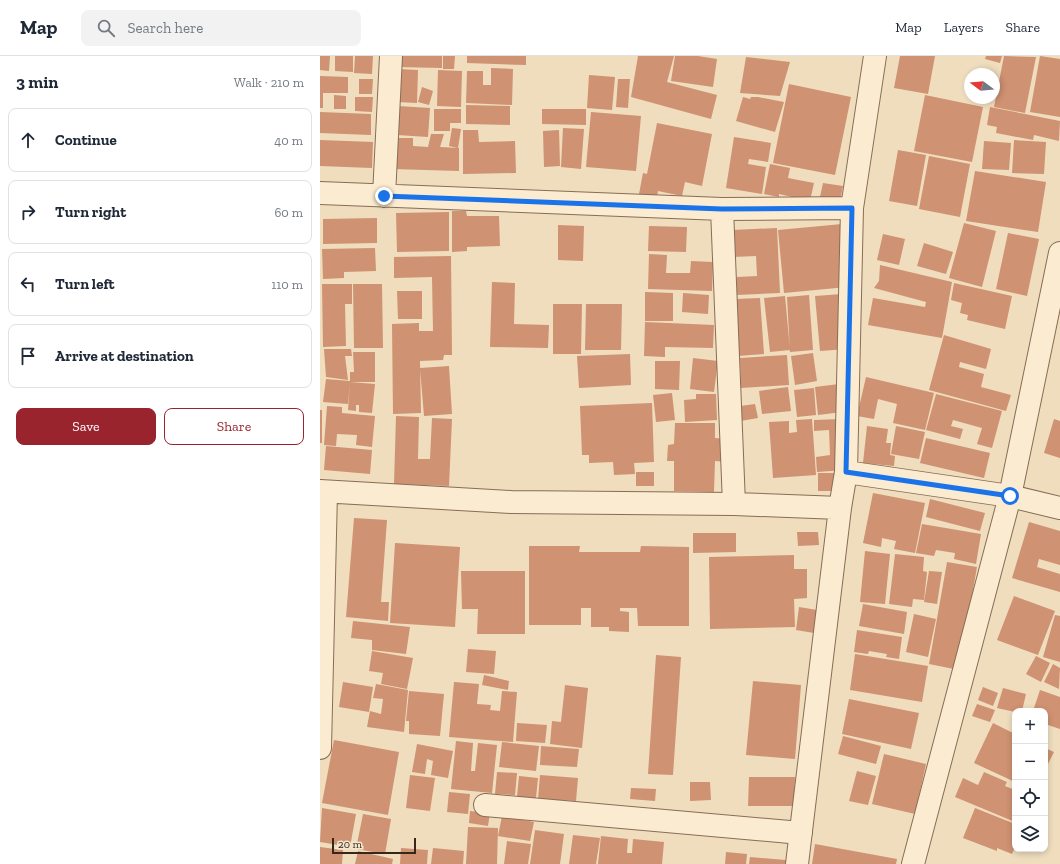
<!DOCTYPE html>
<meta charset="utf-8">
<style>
:root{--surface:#fff;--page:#f2f2f3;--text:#1f2937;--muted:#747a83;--line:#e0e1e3;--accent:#99242e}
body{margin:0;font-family:"Zilla Slab",serif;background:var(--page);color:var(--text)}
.controls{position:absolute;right:12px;bottom:12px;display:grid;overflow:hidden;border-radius:8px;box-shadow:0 2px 6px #0003}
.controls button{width:36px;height:36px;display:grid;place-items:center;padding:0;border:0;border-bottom:1px solid var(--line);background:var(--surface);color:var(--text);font:20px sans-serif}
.compass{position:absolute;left:644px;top:12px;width:36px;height:36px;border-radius:50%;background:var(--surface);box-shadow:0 2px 6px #0003;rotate:286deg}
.scale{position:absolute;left:12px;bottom:10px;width:84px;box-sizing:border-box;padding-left:4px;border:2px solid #37271b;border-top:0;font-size:11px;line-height:14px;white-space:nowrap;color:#37271b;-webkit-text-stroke:3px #f6e8ce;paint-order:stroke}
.stop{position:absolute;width:12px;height:12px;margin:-9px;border:3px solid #1a73e8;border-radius:50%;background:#fff}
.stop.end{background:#1a73e8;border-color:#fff;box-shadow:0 1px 4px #0008}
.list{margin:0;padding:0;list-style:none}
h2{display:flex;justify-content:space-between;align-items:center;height:52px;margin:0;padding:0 16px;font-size:17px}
h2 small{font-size:13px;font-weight:400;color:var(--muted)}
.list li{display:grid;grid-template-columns:26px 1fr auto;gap:12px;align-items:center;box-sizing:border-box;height:64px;margin:0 8px 8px;padding:0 8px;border:1px solid var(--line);border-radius:8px}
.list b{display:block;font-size:15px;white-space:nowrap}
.list em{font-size:13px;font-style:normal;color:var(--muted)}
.actions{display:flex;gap:8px;padding:12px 16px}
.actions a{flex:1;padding:9px 0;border:1px solid var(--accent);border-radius:8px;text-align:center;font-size:14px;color:var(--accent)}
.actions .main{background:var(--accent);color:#fff}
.icon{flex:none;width:22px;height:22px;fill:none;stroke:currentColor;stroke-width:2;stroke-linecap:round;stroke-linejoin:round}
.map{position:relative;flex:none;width:740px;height:808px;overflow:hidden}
header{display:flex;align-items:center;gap:24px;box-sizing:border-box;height:56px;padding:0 20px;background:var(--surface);border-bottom:1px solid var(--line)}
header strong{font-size:19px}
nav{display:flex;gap:22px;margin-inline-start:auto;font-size:14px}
.search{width:280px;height:36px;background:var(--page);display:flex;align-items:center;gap:10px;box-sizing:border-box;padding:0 14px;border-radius:8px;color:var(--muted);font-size:15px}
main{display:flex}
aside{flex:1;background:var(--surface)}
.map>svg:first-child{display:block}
.building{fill:#cf9272}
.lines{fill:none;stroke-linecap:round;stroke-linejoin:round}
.street-casing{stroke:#886d56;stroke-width:24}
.street{stroke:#faebd1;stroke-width:22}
.route{stroke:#1a73e8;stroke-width:5}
</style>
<header>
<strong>Map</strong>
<div class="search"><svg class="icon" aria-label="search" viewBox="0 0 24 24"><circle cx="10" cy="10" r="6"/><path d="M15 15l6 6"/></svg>Search here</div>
<nav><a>Map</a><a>Layers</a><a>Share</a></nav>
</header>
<main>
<aside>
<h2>3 min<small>Walk · 210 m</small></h2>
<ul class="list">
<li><svg class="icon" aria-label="ahead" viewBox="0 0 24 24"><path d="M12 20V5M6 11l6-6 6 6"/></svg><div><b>Continue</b></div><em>40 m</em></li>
<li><svg class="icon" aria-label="right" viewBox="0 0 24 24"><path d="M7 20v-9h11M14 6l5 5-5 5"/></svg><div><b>Turn right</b></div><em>60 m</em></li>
<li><svg class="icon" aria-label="left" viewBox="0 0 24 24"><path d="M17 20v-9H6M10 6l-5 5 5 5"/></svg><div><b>Turn left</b></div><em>110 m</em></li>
<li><svg class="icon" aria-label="arrive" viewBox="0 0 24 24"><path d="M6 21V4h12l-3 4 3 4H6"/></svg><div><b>Arrive at destination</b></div></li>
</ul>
<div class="actions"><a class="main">Save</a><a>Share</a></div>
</aside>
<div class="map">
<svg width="740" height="808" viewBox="0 0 740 808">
<rect width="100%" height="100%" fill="#efddbe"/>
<path class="building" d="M0 0H10L9 15 0 14Z
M15 0H33V16L15 15Z
M35 0H53L52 18 34 17Z
M77 0H122V12L77 11Z
M123 0H135L134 13H123Z
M147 0H206V9L147 7Z
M318 0H354L347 26 397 39 391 63 311 41Z
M355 0H378L397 3 393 31 351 25Z
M580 0H615L608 38 574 32Z
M666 0H682L680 7 665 3Z
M684 0 716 1 705 57 674 51Z
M720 0 740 3V61L710 56Z
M426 1 470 6 460 40 420 37Z
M171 12 193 13 192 49 146 47 147 15H163V29H171Z
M78 13 98 14 97 47 77 46Z
M118 14 142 15 141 51 117 50Z
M269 19 295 21 292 54 267 52Z
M0 20 28 21V37H3V52H0Z
M39 23H53L52 38H39Z
M298 23H310L308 52 296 51Z
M469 28 531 41 515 119 453 107Z
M102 31 113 35 109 49 98 46Z
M14 39 26 40V53H14Z
M605 39 663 51 652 106 594 95Z
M35 41H53L52 56 35 55Z
M423 41 430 43 431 41H438L464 46 455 76 416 65Z
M146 49 190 50V69L146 68Z
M78 50 110 52 108 81 77 79Z
M670 51 740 65 739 85 714 79 713 84 676 77 677 71 667 69Z
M114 53H141V67H130V75H114Z
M222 53H266V69L222 68Z
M0 56 51 58V79L0 77Z
M271 56 321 60 316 115 266 111Z
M337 67 392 78 382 130 365 126 362 140 338 135 337 141 319 138 323 117 327 118Z
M132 72 141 73 138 92 129 90Z
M243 72 264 73 261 113 241 111Z
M143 74H158L159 86 195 85 196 117 143 118Z
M239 74 240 110 224 111 223 75Z
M111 78H124L120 91 139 92V115L73 113 74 82H93V90L108 91Z
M414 81 451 87 448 106 429 103 428 108 446 111 442 138 406 132Z
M0 84 53 86 52 112 0 110Z
M694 84 726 86 724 118 692 117Z
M664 85 691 87 689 114 662 113Z
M578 94 606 99 597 150 569 145Z
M609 100 650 108 640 161 599 153Z
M450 108 470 112 468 122 494 127 490 145 459 138V141L444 138Z
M655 115 726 126 718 176 646 165Z
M503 127 523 130 520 145 500 141Z
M132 155H146L147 160H179L180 190 147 191V195L132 196Z
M129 156V195L77 196 76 157Z
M57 162V187L3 188V163Z
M644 167 676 175 662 231 629 222Z
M522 168 527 231 464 237 458 174Z
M238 169 264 170 263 205 238 204Z
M329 170 367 171 366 196 328 195Z
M457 172 460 237 417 239V221L437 220 436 200 413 201 412 174Z
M688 177 719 183 707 240 676 233Z
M563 178 585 183 579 209 557 204Z
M604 187 633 196 626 218 597 210Z
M55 192 56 215 24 216V222L3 223 2 193Z
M329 198 347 199 346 217H370L371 205 393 206 392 235 328 233Z
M131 200 132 299H124L123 304 100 305 101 357 73 358 72 268 99 267V275H113L112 221 74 222V201Z
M560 209 632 226 622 282 548 269 553 242 605 251 606 246 554 232 559 225Z
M172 226 195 227 194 268 229 269 228 292 170 291Z
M634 227 692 240 685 273 647 264 648 259 640 257 642 247 631 244Z
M2 228H32V248H25L26 290 3 291Z
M33 228H62L63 292H34Z
M77 235H102V263H78Z
M325 236 353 237V265H325Z
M363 237 389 239 388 258 362 256Z
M522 238 527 293 500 295 495 240Z
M489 239 493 294 470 296 467 241Z
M465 240 470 294 450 296 444 242Z
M440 242 444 298 418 300 415 243Z
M233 248H262L261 298H233Z
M266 248H302L301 294H265Z
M325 266 394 269 393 292 345 291V301L324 300Z
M624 279 671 293 666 313 640 306 639 311 664 318 661 331 691 339 686 355 609 334Z
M4 293H31L32 300H25L28 324 6 321Z
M33 296H55V326H30L28 348 3 346 6 323 30 325V316H34Z
M493 297 497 325 475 329 471 300Z
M310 298 311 329 259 332 257 300Z
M467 299 469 329 421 332 420 302Z
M373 302 398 305 394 336 370 333Z
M335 305H360L359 334 335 333Z
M129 310 132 358 104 360 100 312Z
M546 321 614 337 605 374 573 367 577 348 558 343 554 363 537 360Z
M30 326 55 328 52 357 39 356V349H36V355L28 354Z
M519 328 522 356 498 359 495 331Z
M468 331 471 355 442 358 439 335Z
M494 332 496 359 477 361 474 334Z
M352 337 355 364 336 366 333 339Z
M376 338H396L397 364 365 366 364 344 376 343Z
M616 338 682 355 672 392 657 388 662 372 633 364 631 370 643 373 640 383 606 374Z
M332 347 334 406 314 407 315 418 294 419 293 406 269 407V399H262L260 350Z
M435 348 438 362 415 366 413 351Z
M7 350 22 351V357L55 360 52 391 36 389 37 379 17 378 16 390 4 389Z
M0 354H2V387H0Z
M76 360 99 361 98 403H110L112 362 132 363 129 430 74 428Z
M492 363 496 419 453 422 449 366 469 365V377L477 376 476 364Z
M521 363 525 414 497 416 496 401 510 399 509 374 494 375V364Z
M734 363 740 365V402L724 397Z
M355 367H395V382L407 383V406L395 405 394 436 354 435V405H347L348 389 354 388Z
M547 370 568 373 566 387H571L570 399 575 400 574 410 543 407Z
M576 370 605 376 599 403 571 398Z
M606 382 670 397 664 422 600 407Z
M6 390 52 394 50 418 4 414Z
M316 416H334V430H316Z
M498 417H526V435H498Z
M553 437 605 447 595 497 574 493 576 485 562 482 561 491 543 487Z
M610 443 665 457 660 475 606 461Z
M34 462 67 464 61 546H69L68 565 26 561Z
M709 466 740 475V509L719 503 717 511 740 518V536L692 522Z
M602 468 661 478 656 508 634 503 635 497 616 494 614 500 596 497Z
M477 476H498L499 489 478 490Z
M373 477H416V496L373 497Z
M75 487 140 491 135 571 70 567Z
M209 490H260L259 496H320L321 490 369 491V570H318L317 552H300V555L309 556V576L289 575V571H271V552H261V569H209Z
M545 495 570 498 565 548 540 546Z
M575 498 604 501 603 515 607 516 604 544 593 543 592 551 569 548Z
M474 499V513H487V542L474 543 475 571 390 573 389 501Z
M627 506 657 511 639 614 609 608Z
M141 515H205V578H157L158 553H142Z
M609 515 622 516 617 548 604 546Z
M694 540 735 555 718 599 677 584Z
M543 548 587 556 584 578 539 570Z
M479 551 497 554 494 577 476 574Z
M594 558 616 563 608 601 586 596Z
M735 559 740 560V606L723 601Z
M33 565 90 571 86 598 52 594V584L31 582Z
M537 574 582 581 579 603 566 601 567 598 549 595 548 598 534 596Z
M148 593 176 595 174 618 146 616Z
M52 595 93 602 87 633 61 628 63 617 49 615Z
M535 598 608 610 602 646 530 634Z
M336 599 361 601 353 719 328 718Z
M716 600 730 607 721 626 706 618Z
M733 608 740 612 739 633 724 626Z
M164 619 189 625 188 634 162 629Z
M433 625 481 629 475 703 426 699Z
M23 626 53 631 49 656 19 651Z
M134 626 159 628 157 648 171 649 170 654 180 655 182 635 197 636 193 686 129 681Z
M56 628 88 634 84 676 47 671 50 655 61 658 63 643 53 642Z
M245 629 268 632 262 692 230 688 232 665 241 666Z
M663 631 678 637 673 650 658 644Z
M683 632 706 638 702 655H695V656L677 652Z
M720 634 740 641V673L725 668V655H713Z
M89 635 124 638 120 680 89 678V665H86Z
M529 643 599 657 591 693 522 678Z
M657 648 675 654 670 666 652 660Z
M197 667 227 669 225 687 196 685Z
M673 667 695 678V726L654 707Z
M523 680 561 690 556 708 518 698Z
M14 684 79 696 68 759 2 747Z
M136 685 153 687 151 715H155L158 687 177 689 172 737 131 733Z
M182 686 219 690 216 715 179 711Z
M97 688 133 695 128 722 111 719 113 705 107 703 105 718 92 716Z
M221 690 259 693 257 711 220 709Z
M725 692 734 696 725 714Z
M564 698 606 708 595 758 552 748Z
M537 715 556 720 548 749 529 745Z
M177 716 197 717 195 739 175 738Z
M664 716 687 726 685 730 695 734V766L635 741 643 722 658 729Z
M90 719 115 722 110 755 86 752Z
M220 719 258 722 256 745 218 743Z
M199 720 218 722 216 742 197 741Z
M429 721H475L474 750H428Z
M370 726H390L391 744 370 745Z
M311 732 336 733 335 745 310 743Z
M129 736 150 738 148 758 127 756Z
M2 752 36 758 30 791 0 786Z
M655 752 695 768V791L692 798 677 792V795L643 782Z
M150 755 170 757 168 770 149 767Z
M43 758 71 763 65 798 36 793Z
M182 760 214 766 210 785 178 780Z
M148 771 178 772 177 808H146Z
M215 774 244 778 240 808H210Z
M253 779 280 782 276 808H249Z
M281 780 308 783 307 797H312L313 783 344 786 342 808H278Z
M187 785 211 788 208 808H184Z
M495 788 577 803 576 808H492Z
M0 791 23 794 22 808H0Z
M81 792 108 794 107 808H80Z
M113 792 144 795 143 808H111Z
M38 795 73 803 72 808H35Z
M406 796 427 798 426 808H405Z
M430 801 466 804 465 808H429Z"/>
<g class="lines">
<defs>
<path id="street" d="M0 137 402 153 532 152
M64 140 71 0
M402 153 414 448
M526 416 690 440 740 452
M0 435 191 446 414 448 520 452
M0 692 6 436
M165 749 481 777
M477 808 520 452 526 416 532 152 555 0
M593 808 690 440 740 197"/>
</defs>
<use href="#street" class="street-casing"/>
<use href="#street" class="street"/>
</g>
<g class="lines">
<path class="route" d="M64 140 402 153 532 152 526 416 690 440"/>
</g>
</svg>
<div class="controls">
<button>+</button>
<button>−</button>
<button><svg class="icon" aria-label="locate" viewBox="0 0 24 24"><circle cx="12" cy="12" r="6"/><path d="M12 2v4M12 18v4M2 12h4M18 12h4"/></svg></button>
<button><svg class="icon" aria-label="layers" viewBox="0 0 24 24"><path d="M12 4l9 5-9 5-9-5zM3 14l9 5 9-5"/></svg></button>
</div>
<svg class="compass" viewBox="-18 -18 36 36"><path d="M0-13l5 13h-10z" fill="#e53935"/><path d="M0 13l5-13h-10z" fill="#747a83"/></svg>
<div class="scale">20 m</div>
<div class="stop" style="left:690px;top:440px"></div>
<div class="stop end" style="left:64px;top:140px"></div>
</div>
</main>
